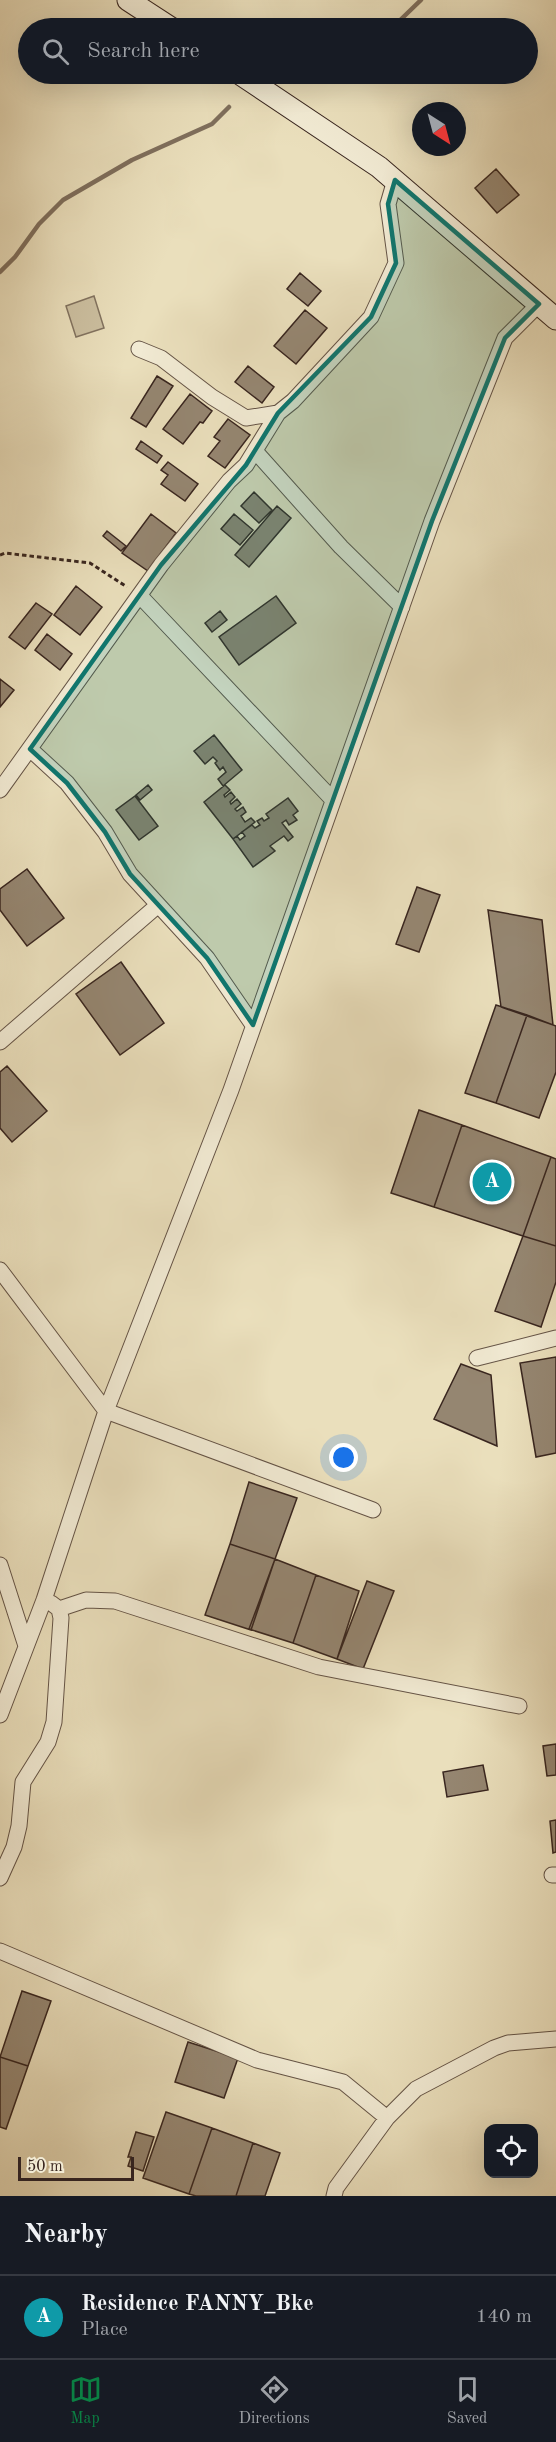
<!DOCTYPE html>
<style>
:root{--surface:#171b24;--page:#242831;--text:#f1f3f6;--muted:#9ea1a6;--line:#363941;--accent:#0b8043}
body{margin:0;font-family:"Old Standard TT",serif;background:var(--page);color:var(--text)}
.controls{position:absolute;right:18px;bottom:18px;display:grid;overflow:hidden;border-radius:12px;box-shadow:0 6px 24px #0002}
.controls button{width:54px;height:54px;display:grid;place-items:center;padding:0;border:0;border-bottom:2px solid var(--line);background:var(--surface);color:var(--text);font:30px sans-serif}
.compass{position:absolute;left:412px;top:102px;width:54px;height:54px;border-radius:50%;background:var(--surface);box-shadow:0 6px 24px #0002;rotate:144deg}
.scale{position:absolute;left:18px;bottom:15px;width:116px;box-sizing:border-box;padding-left:6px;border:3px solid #39261f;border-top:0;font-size:16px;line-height:21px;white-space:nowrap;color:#39261f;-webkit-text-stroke:4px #f1ead3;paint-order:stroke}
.you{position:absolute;left:344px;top:1458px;width:21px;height:21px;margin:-15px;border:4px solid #fff;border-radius:50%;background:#1a73e8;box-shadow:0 0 0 9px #1a73e833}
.badge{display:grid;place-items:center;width:39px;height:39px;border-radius:50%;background:var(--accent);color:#fff;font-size:20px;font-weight:700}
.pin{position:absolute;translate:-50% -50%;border:3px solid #fff;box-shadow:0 2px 6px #0006}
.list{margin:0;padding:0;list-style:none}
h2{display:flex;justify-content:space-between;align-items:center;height:78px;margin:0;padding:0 24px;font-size:26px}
h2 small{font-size:20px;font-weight:400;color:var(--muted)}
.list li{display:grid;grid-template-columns:39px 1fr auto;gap:18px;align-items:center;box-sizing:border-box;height:84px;padding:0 24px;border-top:2px solid var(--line)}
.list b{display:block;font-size:22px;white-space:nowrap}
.list p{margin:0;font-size:20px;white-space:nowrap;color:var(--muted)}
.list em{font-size:20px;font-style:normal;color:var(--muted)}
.icon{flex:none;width:33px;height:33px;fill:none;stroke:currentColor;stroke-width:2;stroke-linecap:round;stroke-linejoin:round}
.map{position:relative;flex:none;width:556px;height:2196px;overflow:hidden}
.search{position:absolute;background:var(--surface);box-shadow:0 6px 24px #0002;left:18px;right:18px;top:18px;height:66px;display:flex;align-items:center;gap:15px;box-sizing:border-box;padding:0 21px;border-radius:33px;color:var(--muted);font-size:22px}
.sheet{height:162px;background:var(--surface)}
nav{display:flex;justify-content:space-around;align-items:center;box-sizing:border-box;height:84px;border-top:2px solid var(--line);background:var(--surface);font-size:16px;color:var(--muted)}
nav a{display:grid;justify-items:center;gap:3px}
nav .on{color:var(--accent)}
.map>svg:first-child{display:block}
.green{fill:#ccc0a1;stroke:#827360;stroke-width:1.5}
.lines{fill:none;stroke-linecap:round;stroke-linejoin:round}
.stream{stroke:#7f6f5d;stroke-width:4.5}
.building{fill:#958671;stroke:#39261f;stroke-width:1.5}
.street-casing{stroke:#655446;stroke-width:17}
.secondary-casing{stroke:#39261f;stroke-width:23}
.path{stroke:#39261f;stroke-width:3;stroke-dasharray:4.5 3;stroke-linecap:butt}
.street{stroke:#f1ead3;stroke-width:15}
.secondary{stroke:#f1ead3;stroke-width:21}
.marked{fill:#0f766e;fill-opacity:0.2;stroke:#0f766e;stroke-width:4.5;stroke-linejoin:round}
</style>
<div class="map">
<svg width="556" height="2196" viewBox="0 0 556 2196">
<rect width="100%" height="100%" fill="#eadfbc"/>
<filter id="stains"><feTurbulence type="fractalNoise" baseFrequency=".00333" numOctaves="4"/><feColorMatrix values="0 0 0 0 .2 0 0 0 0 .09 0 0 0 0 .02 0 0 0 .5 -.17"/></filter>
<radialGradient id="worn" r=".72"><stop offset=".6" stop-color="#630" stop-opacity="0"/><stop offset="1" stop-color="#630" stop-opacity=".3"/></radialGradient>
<path class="green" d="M94 296 104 328 76 337 66 306Z"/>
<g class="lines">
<path class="stream" d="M392 28 421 0
M0 272 15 257 39 224 63 200 132 160 212 124 229 107"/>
</g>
<path class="building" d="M496 169 519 195 497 213 475 188Z
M300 273 321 291 308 306 287 289Z
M305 310 327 328 296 364 274 346Z
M248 366 274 387 262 403 235 382Z
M157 376 173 386 146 427 131 418Z
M190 394 212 411 203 423 200 422 183 444 163 429Z
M228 419 250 435 225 468 208 456 220 441 214 437Z
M141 441 162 456 157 463 136 449Z
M168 462 198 484 185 501 161 484 168 475 161 470Z
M254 492 272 510 259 523 241 506Z
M277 506 291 518 249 567 235 555Z
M151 514 176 533 148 571 122 553Z
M234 514 253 530 240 545 221 529Z
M107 531 126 546 121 551 103 536Z
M76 586 102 607 80 635 54 615Z
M276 596 296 623 239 665 219 637Z
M36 603 52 614 25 649 9 637Z
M220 611 227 620 212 632 205 623Z
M47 634 72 654 60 670 35 650Z
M0 679 14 690 0 707Z
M214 735 242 770 223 786 218 779 226 772 223 767 220 770 215 763 217 761 213 757 205 764 194 751Z
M148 785 152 790 140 800 136 795Z
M225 785 230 790 224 795 225 797 231 792 235 797 230 802 231 804 237 799 241 804 235 809 237 811 243 807 246 812 241 816 245 822 251 818 255 822 233 839 204 802Z
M135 796 158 826 139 840 116 810Z
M288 798 298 811 293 815 297 820 289 825 286 820 282 823 293 837 288 841 284 836 270 846 275 851 253 867 233 839 237 836 240 840 245 836 242 832 252 825 255 828 260 825 257 821 262 818 264 821 269 818 266 814Z
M27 869 64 918 27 946 0 910V889Z
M417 887 440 895 419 952 396 944Z
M488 910 542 920 553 1025 501 1007Z
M121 962 164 1023 120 1055 76 994Z
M496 1005 527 1015 496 1103 465 1093Z
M527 1015 556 1026V1072L539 1118 496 1103Z
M7 1066 47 1111 12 1142 0 1128V1072Z
M419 1110 462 1125 434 1207 391 1193Z
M462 1125 551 1157 523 1236 434 1207Z
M551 1157 556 1159V1246L523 1236Z
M523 1236 556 1246V1282L541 1327 495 1311Z
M556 1357V1453L536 1457 520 1363Z
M461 1364 491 1375 497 1446 434 1419Z
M249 1482 297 1498 275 1559 230 1544Z
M230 1544 275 1559 251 1630 205 1615Z
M275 1559 316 1575 293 1643 249 1629Z
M316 1575 359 1591 337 1659 293 1643Z
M367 1581 394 1591 363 1669 337 1659Z
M556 1744V1775L547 1776 543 1746Z
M483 1765 488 1790 447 1797 443 1772Z
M556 1820V1852L553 1853 550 1821Z
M22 1991 51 2001 28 2066 0 2057Z
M188 2042 238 2058 224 2098 175 2082Z
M0 2057 28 2066 6 2129 0 2127Z
M166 2112 212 2128 189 2194 143 2178Z
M212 2128 253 2143 236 2196H196L189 2194Z
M136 2132 154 2137 143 2171 128 2166 131 2157H128Z
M253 2143 280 2153 265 2196H236Z"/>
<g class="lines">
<defs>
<path id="street" d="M139 349 161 358 212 397 246 418 278 413 293 401 371 317 396 263 388 204 395 180
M255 451 341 547 402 607
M141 597 333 800
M30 749 67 783 105 832 130 874 207 958 253 1025
M0 790 161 565 229 481 246 465 278 413
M0 1042 157 906
M0 1270 106 1411 373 1510
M477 1358 556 1338
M0 1565 26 1646
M59 1609 86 1600 115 1601 319 1667 519 1706
M0 1715 44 1600 106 1411 231 1090 432 521 505 338 539 304
M552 1875H556
M0 1878 14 1847 19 1826 23 1782 48 1742 54 1722 61 1618 59 1609 51 1603
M0 1951 257 2060 343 2082 387 2118
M334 2196 336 2188 387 2118 416 2089 494 2048 508 2043 556 2039"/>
<path id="secondary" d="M128 0 171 28
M240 74 379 167 556 319"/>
</defs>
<use href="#street" class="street-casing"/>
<use href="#secondary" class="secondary-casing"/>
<path class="path" d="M0 555 5 553 90 563 127 587"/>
<use href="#street" class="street"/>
<use href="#secondary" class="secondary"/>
</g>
<path class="marked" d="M395 180 539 304 505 338 432 521 253 1025 207 958 130 874 105 832 67 783 30 749 161 565 246 465 278 413 371 317 396 263 388 204Z"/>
<rect width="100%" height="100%" filter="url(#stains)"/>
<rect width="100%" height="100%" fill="url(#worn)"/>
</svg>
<div class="controls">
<button><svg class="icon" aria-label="locate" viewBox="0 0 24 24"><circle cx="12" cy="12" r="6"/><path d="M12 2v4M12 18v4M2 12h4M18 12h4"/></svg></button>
</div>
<svg class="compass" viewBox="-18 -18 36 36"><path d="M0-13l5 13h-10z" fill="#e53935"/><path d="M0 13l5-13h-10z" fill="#9ea1a6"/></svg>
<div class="scale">50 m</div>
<div class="you"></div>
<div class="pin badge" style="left:492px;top:1182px;background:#0f9aa8">A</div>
<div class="search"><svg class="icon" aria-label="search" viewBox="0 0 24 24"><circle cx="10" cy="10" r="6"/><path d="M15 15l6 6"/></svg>Search here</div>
</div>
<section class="sheet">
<h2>Nearby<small></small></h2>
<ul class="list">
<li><span class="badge" style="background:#0f9aa8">A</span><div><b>Residence FANNY_Bke</b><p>Place</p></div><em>140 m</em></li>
</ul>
</section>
<nav>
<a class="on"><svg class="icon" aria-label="map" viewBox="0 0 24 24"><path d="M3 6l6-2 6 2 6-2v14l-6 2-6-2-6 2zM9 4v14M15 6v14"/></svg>Map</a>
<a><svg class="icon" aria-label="directions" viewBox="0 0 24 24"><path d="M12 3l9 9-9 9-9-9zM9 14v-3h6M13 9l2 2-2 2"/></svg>Directions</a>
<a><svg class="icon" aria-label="saved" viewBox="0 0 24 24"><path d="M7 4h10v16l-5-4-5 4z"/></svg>Saved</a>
</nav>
